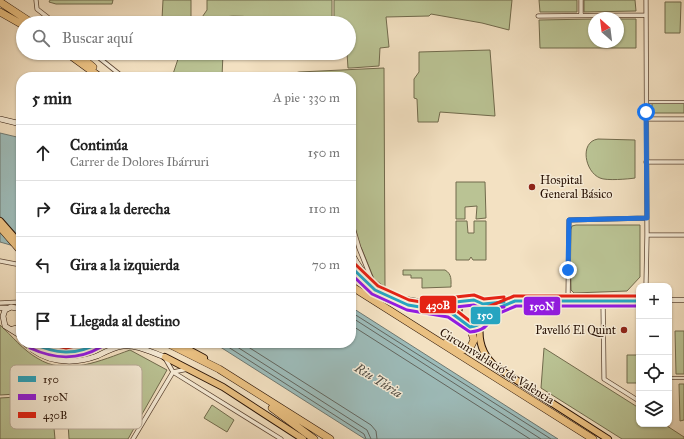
<!DOCTYPE html>
<html lang="es">
<meta charset="utf-8">
<style>
:root{--surface:#fff;--page:#f2f2f2;--text:#222;--muted:#767676;--line:#e0e0e0}
body{margin:0;font-family:"IM FELL Great Primer",serif;background:var(--page);color:var(--text)}
.controls{position:absolute;right:12px;bottom:12px;display:grid;overflow:hidden;border-radius:8px;box-shadow:0 1px 3px #0004}
.controls button{width:36px;height:36px;display:grid;place-items:center;padding:0;border:0;border-bottom:1px solid var(--line);background:var(--surface);color:var(--text);font:20px sans-serif}
.compass{position:absolute;left:588px;top:12px;width:36px;height:36px;border-radius:50%;background:var(--surface);box-shadow:0 1px 3px #0004;rotate:332deg}
.stop{position:absolute;width:12px;height:12px;margin:-9px;border:3px solid #1a73e8;border-radius:50%;background:#fff}
.stop.end{background:#1a73e8;border-color:#fff;box-shadow:0 1px 4px #0008}
.list{margin:0;padding:0;list-style:none}
h2{display:flex;justify-content:space-between;align-items:center;height:52px;margin:0;padding:0 16px;font-size:17px}
h2 small{font-size:13px;font-weight:400;color:var(--muted)}
.list li{display:grid;grid-template-columns:26px 1fr auto;gap:12px;align-items:center;box-sizing:border-box;height:56px;padding:0 16px;border-top:1px solid var(--line)}
.list b{display:block;font-size:15px;white-space:nowrap}
.list p{margin:0;font-size:13px;white-space:nowrap;color:var(--muted)}
.list em{font-size:13px;font-style:normal;color:var(--muted)}
.icon{flex:none;width:22px;height:22px;fill:none;stroke:currentColor;stroke-width:2;stroke-linecap:round;stroke-linejoin:round}
.map{position:relative;flex:none;width:684px;height:439px;overflow:hidden}
.search{position:absolute;background:var(--surface);box-shadow:0 1px 3px #0004;left:16px;top:16px;width:340px;height:44px;display:flex;align-items:center;gap:10px;box-sizing:border-box;padding:0 14px;border-radius:22px;color:var(--muted);font-size:15px}
.panel{position:absolute;background:var(--surface);box-shadow:0 1px 3px #0004;left:16px;top:72px;width:340px;height:276px;border-radius:16px}
.map>svg:first-child{display:block}
.green{fill:#bac394;stroke:#716a4c}
.water{fill:#9dbcba;stroke:#6e7871}
.lines{fill:none;stroke-linecap:round;stroke-linejoin:round}
.shore{stroke:#62665f;stroke-width:1}
.pedestrian-casing{stroke:#5b4534;stroke-width:4}
.minor-casing{stroke:#5b4534;stroke-width:5}
.tertiary-casing{stroke:#5b4534;stroke-width:6}
.secondary-casing{stroke:#281104;stroke-width:6}
.trunk-casing{stroke:#281104;stroke-width:8}
.motorway-casing{stroke:#281104;stroke-width:8}
.pedestrian{stroke:#f7ecd7;stroke-width:2.5}
.minor{stroke:#f7ecd7;stroke-width:3.5}
.tertiary{stroke:#f7ecd7;stroke-width:4.5}
.secondary{stroke:#f7ecd7;stroke-width:5}
.trunk{stroke:#eac081;stroke-width:6}
.motorway{stroke:#eac081;stroke-width:7}
.bus-1-casing{stroke:#f7ecd7;stroke-width:6}
.bus-2-casing{stroke:#f7ecd7;stroke-width:6}
.bus-3-casing{stroke:#f7ecd7;stroke-width:6}
.bus-1{stroke:#26a4c0;stroke-width:3}
.bus-2{stroke:#921be0;stroke-width:3}
.bus-3{stroke:#e42315;stroke-width:3}
.route{stroke:#1a73e8;stroke-width:5}
.poi-dot{fill:#8f2418;stroke:#f7ecd7;stroke-width:1.5}
.labels{text-anchor:middle;stroke-width:3;stroke-linejoin:round;paint-order:stroke}
.poi-label{font-size:12px;fill:#281104;stroke:#f7ecd7;text-anchor:start}
.street-label{font-size:12px;fill:#281104;stroke:#f7ecd7}
.water-label{font-size:13px;font-style:italic;fill:#514d44;stroke:#f7ecd7}
.key{fill:#f7ecd7;stroke:#b9aa98;stroke-width:1}
.key-label{font-size:11px;fill:#281104}
.line-badge{stroke:#f7ecd7;stroke-width:1.5}
.badge-label{font-size:11px;text-anchor:middle;font-weight:bold;fill:#fff}
</style>
<div class="map">
<svg width="684" height="439" viewBox="0 0 684 439">
<rect width="100%" height="100%" fill="#f3e1c2"/>
<filter id="stains"><feTurbulence type="fractalNoise" baseFrequency=".005" numOctaves="4"/><feColorMatrix values="0 0 0 0 .2 0 0 0 0 .09 0 0 0 0 .02 0 0 0 .5 -.17"/></filter>
<radialGradient id="worn" r=".72"><stop offset=".6" stop-color="#630" stop-opacity="0"/><stop offset="1" stop-color="#630" stop-opacity=".3"/></radialGradient>
<path class="green" d="M50 0H113L112 4H56L49 2Z
M163 0H191V20H175L194 22 143 23V19H162Z
M207 0H332V19L334 18V0H512L509 30 482 23 431 14 429 16 386 17 389 47 380 48 379 66 351 68H348L347 53H349V23H298V19C275 24 249 13 223 17V23H198L207 10Z
M539 0H577V12H540Z
M584 0H635L636 11 584 12Z
M665 2H681L680 33H665Z
M594 19V42H618V19H636V48H540L539 20Z
M490 50 495 116 440 112 438 122H418L417 99 414 98V79L419 72V52Z
M180 53H223L222 77H172Z
M384 68 385 287 374 279 361 247H359L351 213V77H279L299 72Z
M652 102H684V113H652Z
M598 139 635 140V178C629 179 606 181 600 178 585 172 579 142 598 139Z
M456 182H485L486 218 476 219 477 206 465 207V219H456Z
M456 221H467L468 233H474V221H486V260H473L471 257 469 260H456Z
M576 225H640V277L627 291 574 293 571 290 570 231 572 226Z
M403 270H445C452 274 451 280 451 287L422 288V278H411V275H403Z
M0 325C12 336 23 350 37 358 66 377 102 360 130 350L167 370 128 439H69L66 391 0 395Z
M675 331H684V374H676Z
M544 348 639 408V424H664L684 437V439H622L541 388Z
M627 355H639V383H627Z
M679 384H684V420L680 421Z
M51 395 55 439H0V398Z
M212 405 234 420 227 432 204 418Z"/>
<path class="water" d="M0 133 21 138V248L0 242Z
M351 307 558 439H365L214 343H351Z"/>
<g class="lines">
<path class="shore" d="M351 312 551 439
M351 317 541 439
M351 325 530 439
M222 343 364 434 366 439
M231 343 367 430 371 439
M242 343 371 425 376 431 377 439"/>
<defs>
<path id="pedestrian" d="M650 102H684
M669 378H684"/>
<path id="minor" d="M36 0 37 9 55 23
M581 0V15
M538 16 646 15
M93 53 123 77
M646 119H684
M646 162H684
M351 221 359 248 371 278
M647 235H684
M0 261 21 265
M646 286 647 235 646 0
M568 300 569 220 647 218
M603 301 604 379 639 401
M0 303 21 302
M165 358 173 372
M173 372 281 439
M173 372 188 369
M133 439 173 372"/>
<path id="tertiary" d="M669 300H684
M483 304 533 300 639 301
M0 308H8
M486 313 505 304"/>
<path id="secondary" d="M0 119 21 124
M351 252C375 302 412 304 464 303
M351 267 373 288
M380 293 408 305 450 312 460 318
M21 309 11 307 5 310 3 316 5 326 21 336
M13 329 21 327
M25 343C44 363 72 365 97 356 105 352 114 347 123 346 136 344 153 353 165 357
M32 343C54 355 78 357 99 343"/>
<path id="trunk" d="M0 221 21 245
M458 313a14 14 0 1 1 28 0a14 14 0 1 1-28 0Z
M480 325C478 341 483 356 496 367L608 439
M176 343 204 358
M165 357 223 387 303 439"/>
<path id="motorway" d="M0 2 32 23
M0 12 23 25
M67 53 100 77
M76 53 93 67
M0 227 21 251
M351 286 593 439
M447 342 462 350 470 348 474 340 470 327
M167 343 219 369 330 439
M272 408 314 439"/>
</defs>
<use href="#pedestrian" class="pedestrian-casing"/>
<use href="#minor" class="minor-casing"/>
<use href="#tertiary" class="tertiary-casing"/>
<use href="#secondary" class="secondary-casing"/>
<use href="#trunk" class="trunk-casing"/>
<use href="#motorway" class="motorway-casing"/>
<use href="#pedestrian" class="pedestrian"/>
<use href="#minor" class="minor"/>
<use href="#tertiary" class="tertiary"/>
<use href="#secondary" class="secondary"/>
<use href="#trunk" class="trunk"/>
<use href="#motorway" class="motorway"/>
<defs>
<path id="bus-1" d="M351 267 375 290 408 305 450 312 470 327C480 325 484 323 486 313L515 301H639
M437 304 474 300 483 304 504 302
M32 343C55 354 76 356 99 343"/>
<path id="bus-2" d="M351 274 372 294 383 299 407 310 448 317 470 332C480 331 489 328 490 317L516 306H639
M437 309 474 305 483 309 504 307
M30 348C54 359 77 361 101 347"/>
<path id="bus-3" d="M354 263 378 286 387 290 409 300 452 307 471 322 477 320 483 309 514 296H639
M437 299 474 295 484 299 504 297
M44 343 66 348 89 343"/>
</defs>
<use href="#bus-1" class="bus-1-casing"/>
<use href="#bus-2" class="bus-2-casing"/>
<use href="#bus-3" class="bus-3-casing"/>
<use href="#bus-1" class="bus-1"/>
<use href="#bus-2" class="bus-2"/>
<use href="#bus-3" class="bus-3"/>
</g>
<g class="lines">
<path class="route" d="M568 270 569 220 647 218 646 112"/>
</g>
<g class="poi-dot">
<circle cx="532" cy="187" r="4"/>
<circle cx="624" cy="330" r="4"/>
</g>
<g class="labels">
<g class="poi-label">
<text x="540" y="184">Hospital<tspan x="540" dy="14">General Básico</tspan></text>
<text x="616" y="334" text-anchor="end">Pavelló El Quint</text>
</g>
<g class="street-label">
<text transform="translate(497 366) rotate(32)" y="4">Circumval·lació de València</text>
</g>
<g class="water-label">
<text transform="translate(379 380) rotate(32)" y="5">Riu Túria</text>
</g>
</g>
<rect x="10" y="365" width="132" height="64" rx="6" class="key"/>
<rect x="18" y="376" width="18" height="6" fill="#26a4c0"/>
<rect x="18" y="394" width="18" height="6" fill="#921be0"/>
<rect x="18" y="412" width="18" height="6" fill="#e42315"/>
<g class="key-label">
<text x="43" y="383">150</text>
<text x="43" y="401">150N</text>
<text x="43" y="419">430B</text>
</g>
<g class="line-badge">
<rect x="419" y="295" width="38" height="19" rx="4" fill="#e42315"/>
<rect x="523" y="296" width="38" height="20" rx="4" fill="#921be0"/>
<rect x="470" y="306" width="31" height="19" rx="4" fill="#26a4c0"/>
</g>
<g class="badge-label">
<text x="438" y="309">430B</text>
<text x="542" y="310">150N</text>
<text x="485" y="319">150</text>
</g>
<rect width="100%" height="100%" filter="url(#stains)"/>
<rect width="100%" height="100%" fill="url(#worn)"/>
</svg>
<div class="controls">
<button>+</button>
<button>−</button>
<button><svg class="icon" aria-label="locate" viewBox="0 0 24 24"><circle cx="12" cy="12" r="6"/><path d="M12 2v4M12 18v4M2 12h4M18 12h4"/></svg></button>
<button><svg class="icon" aria-label="layers" viewBox="0 0 24 24"><path d="M12 4l9 5-9 5-9-5zM3 14l9 5 9-5"/></svg></button>
</div>
<svg class="compass" viewBox="-18 -18 36 36"><path d="M0-13l5 13h-10z" fill="#e53935"/><path d="M0 13l5-13h-10z" fill="#767676"/></svg>
<div class="stop" style="left:646px;top:112px"></div>
<div class="stop end" style="left:568px;top:270px"></div>
<div class="search"><svg class="icon" aria-label="search" viewBox="0 0 24 24"><circle cx="10" cy="10" r="6"/><path d="M15 15l6 6"/></svg>Buscar aquí</div>
<section class="panel">
<h2>5 min<small>A pie · 330 m</small></h2>
<ul class="list">
<li><svg class="icon" aria-label="ahead" viewBox="0 0 24 24"><path d="M12 20V5M6 11l6-6 6 6"/></svg><div><b>Continúa</b><p>Carrer de Dolores Ibárruri</p></div><em>150 m</em></li>
<li><svg class="icon" aria-label="right" viewBox="0 0 24 24"><path d="M7 20v-9h11M14 6l5 5-5 5"/></svg><div><b>Gira a la derecha</b></div><em>110 m</em></li>
<li><svg class="icon" aria-label="left" viewBox="0 0 24 24"><path d="M17 20v-9H6M10 6l-5 5 5 5"/></svg><div><b>Gira a la izquierda</b></div><em>70 m</em></li>
<li><svg class="icon" aria-label="arrive" viewBox="0 0 24 24"><path d="M6 21V4h12l-3 4 3 4H6"/></svg><div><b>Llegada al destino</b></div></li>
</ul>
</section>
</div>
